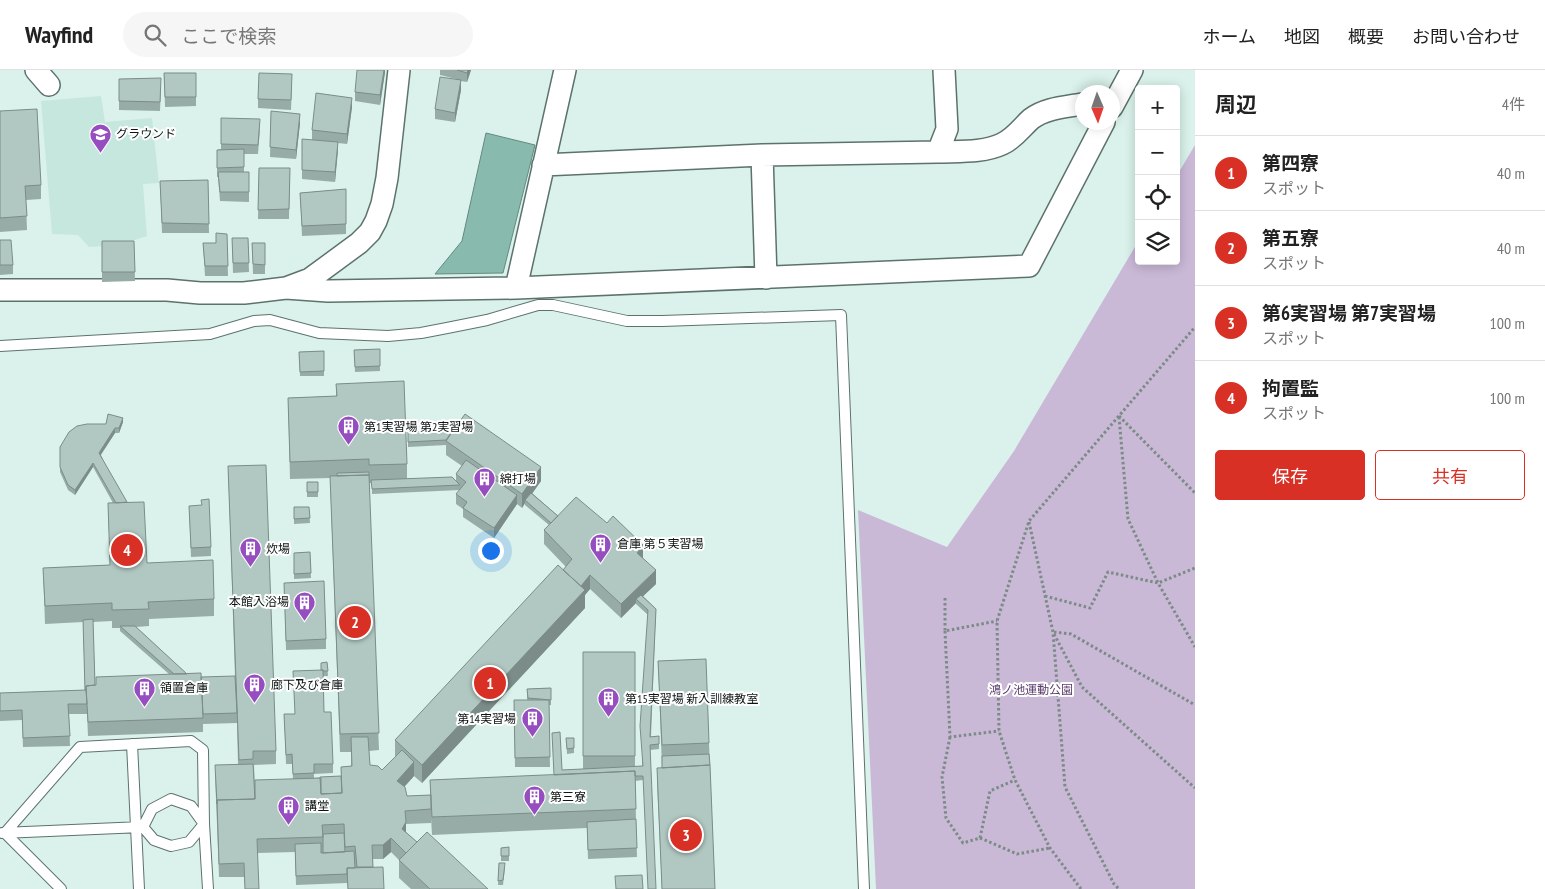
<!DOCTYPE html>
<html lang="ja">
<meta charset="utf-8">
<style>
:root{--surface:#fff;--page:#f6f6f6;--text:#222;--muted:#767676;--line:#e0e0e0;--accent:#d93025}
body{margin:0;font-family:"PT Sans Narrow","Noto Sans JP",sans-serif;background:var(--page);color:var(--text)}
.controls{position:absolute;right:15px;top:15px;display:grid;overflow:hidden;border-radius:5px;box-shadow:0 2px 12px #0003}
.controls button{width:45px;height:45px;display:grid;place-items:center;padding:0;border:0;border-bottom:1px solid var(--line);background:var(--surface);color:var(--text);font:25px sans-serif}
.compass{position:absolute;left:1075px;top:15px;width:45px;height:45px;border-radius:50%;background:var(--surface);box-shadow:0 2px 12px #0003;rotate:178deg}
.you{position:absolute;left:490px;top:480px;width:18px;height:18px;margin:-12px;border:4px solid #fff;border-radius:50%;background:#1a73e8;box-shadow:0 0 0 8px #1a73e833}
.badge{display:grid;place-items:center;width:32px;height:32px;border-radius:50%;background:var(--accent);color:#fff;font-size:16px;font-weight:700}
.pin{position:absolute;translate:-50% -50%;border:2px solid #fff;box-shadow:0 1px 5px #0006}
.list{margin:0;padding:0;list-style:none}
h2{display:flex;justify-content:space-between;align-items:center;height:65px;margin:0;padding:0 20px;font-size:21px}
h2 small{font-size:16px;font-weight:400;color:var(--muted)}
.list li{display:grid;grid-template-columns:32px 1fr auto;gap:15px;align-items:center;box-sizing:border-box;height:75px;padding:0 20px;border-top:1px solid var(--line)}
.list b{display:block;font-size:19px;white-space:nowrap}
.list p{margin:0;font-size:16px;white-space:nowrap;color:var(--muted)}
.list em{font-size:16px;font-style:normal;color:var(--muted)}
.actions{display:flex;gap:10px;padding:15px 20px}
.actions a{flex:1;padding:11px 0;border:1px solid var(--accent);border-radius:5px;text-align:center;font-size:18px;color:var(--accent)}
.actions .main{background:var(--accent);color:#fff}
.icon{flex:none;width:28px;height:28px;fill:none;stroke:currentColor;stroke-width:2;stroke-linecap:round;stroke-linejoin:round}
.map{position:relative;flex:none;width:1195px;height:819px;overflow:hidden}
header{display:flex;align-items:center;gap:30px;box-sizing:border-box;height:70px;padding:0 25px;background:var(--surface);border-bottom:1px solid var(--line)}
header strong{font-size:24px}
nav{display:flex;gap:28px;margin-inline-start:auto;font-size:18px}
.search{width:350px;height:45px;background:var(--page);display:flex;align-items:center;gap:12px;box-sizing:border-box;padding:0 18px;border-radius:28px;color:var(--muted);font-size:19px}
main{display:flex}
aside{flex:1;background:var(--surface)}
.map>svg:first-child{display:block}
.built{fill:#c6e7de}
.green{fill:#cab8d7}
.water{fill:#88bbad;stroke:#63897f}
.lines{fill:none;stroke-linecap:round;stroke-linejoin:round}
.service-casing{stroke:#5d726c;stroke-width:12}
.minor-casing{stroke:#5d726c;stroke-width:24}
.path{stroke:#7b8b86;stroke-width:3;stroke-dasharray:2.5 2.5;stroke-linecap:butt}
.service{stroke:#fff;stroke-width:10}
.minor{stroke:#fff;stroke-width:21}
.wall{fill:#98aca7;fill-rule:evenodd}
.shaded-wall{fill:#7c8c88}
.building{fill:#b1c8c2;stroke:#7c8c88}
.labels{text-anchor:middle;stroke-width:4;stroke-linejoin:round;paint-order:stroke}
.poi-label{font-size:12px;fill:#0d1513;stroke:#fff;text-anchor:start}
.park-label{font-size:12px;fill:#5b3d6e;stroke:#fff}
</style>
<header>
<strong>Wayfind</strong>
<div class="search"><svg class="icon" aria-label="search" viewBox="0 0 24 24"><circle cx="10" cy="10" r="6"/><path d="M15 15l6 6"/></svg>ここで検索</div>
<nav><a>ホーム</a><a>地図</a><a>概要</a><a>お問い合わせ</a></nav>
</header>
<main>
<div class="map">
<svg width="1195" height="819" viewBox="0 0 1195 819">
<rect width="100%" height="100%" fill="#daf2eb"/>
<path class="built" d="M101 26 105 52 152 48 159 113 143 114 147 166 119 175 89 177 78 165 52 164 41 31Z"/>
<path class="green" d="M1195 75V819H876L858 440 947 477 1014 381 1139 170V191H1176V107Z"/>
<path class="water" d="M486 63 535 75 503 203 435 204 462 171Z"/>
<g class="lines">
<defs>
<path id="service" d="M0 276 210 264 254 251 270 250 319 263 388 266 421 263 447 258 487 250 538 235H553L627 251H662L841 245 864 819
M132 674 139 819
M171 729 191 736 204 754 189 772 171 776 154 770 143 757 152 739Z
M2 763 142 757
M61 819 5 763 80 677 191 671 203 680 204 754 208 819"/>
<path id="minor" d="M36 0 49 15
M1112 37 1132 0
M938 82C958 81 983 83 1002 74 1015 68 1021 58 1031 49 1045 38 1066 37 1082 34
M762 85 766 208
M543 95 762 85 938 82 947 59 944 0
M286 218 328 221 516 218 1029 196 1104 52
M516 218 565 0
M0 220H167L200 223H244L286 218 310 209 359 173 370 162 376 151 382 134 387 108 399 0"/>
</defs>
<use href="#service" class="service-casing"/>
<use href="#minor" class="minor-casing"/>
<path class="path" d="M1119 346 1195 423
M1119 347 1128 449 1158 513 1195 577
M1029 452 1053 562 1065 717 1114 814 1119 819
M1045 526 1090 538 1108 502 1158 513 1195 498
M945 528V561L997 551
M945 561 950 667 999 661
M1054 562 1071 564 1195 635
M1054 564 1082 617 1195 718
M950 667 942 707 946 748 963 773 980 768 990 721 1015 710
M980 768 1017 784 1050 778
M1081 819 1050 778 1015 710 999 661 997 551 1029 451 1195 257"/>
<use href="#service" class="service"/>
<use href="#minor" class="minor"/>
</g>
<path class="wall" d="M385 0 380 35 355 31V22Z
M440 0H471L467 12 461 11V20L455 52 435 49V39L456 9 440 5Z
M164 3H196V36L165 37Z
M119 9 161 18 160 41 119 40Z
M292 14 291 40 258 38V29Z
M352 37 347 74 338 73 335 112 302 109V69L321 71 312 70V60Z
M0 41 41 115V129L26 130 27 160 0 162Z
M271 41 300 53 296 89 270 87Z
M221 48 260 59 258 84H244V102H249V132L220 131 218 107H217V80L221 79Z
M259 98H290L289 149H258Z
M208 110 209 163H162L160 111Z
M346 119V164L302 166 300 123Z
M227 164 228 206H205L203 173H216Z
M232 168H248L249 202 233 203Z
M0 170 13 195V204L0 205Z
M102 171H134L135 211 102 212Z
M252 173 265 183V204H253Z
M380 279V301L355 302 354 280Z
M324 281V306H300L299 282Z
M336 314 407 394V409L456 411V404L462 396 446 385V375L408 377V362L453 360 541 411 532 423 558 446 643 488 656 514 643 526 656 539 651 667 659 666V679L650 680 643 710 635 711 637 787 588 789 587 758 432 765 431 748V753L406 754V762L417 772 488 819H411L399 808V790L391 782 383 789H373V797L384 819H348L347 813 296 815 295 782 257 783 259 819H245L244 807H219L215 704 238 694 237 653 203 654V662L88 666 87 644H69L70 676 23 677 22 650 0 651V623L85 620 83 552 45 554 43 498 110 495 108 433H113L93 397 75 425 68 420 60 402V377L106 354 123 352 119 363H115L101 385 147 493 214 529V546L149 549V556L136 557 187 604 201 607H235L228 396 276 681V694L254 695 255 720 293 709 292 694H286L284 644H295L321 600 327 592 328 606H323L324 642 333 694V703L314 704V708L341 706V697L351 696V682H340L330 408 290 409 288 328 336 326ZM369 413H372V424L460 420 456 424V434L463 439V447L494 468 517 434 522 438 525 433V435L549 455 544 460V474L566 497 563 500 395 670V687L382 700 370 695 369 681 379 680ZM590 519 621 548 636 533V534L648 545 642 696 635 697V582H583V699L562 700 553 705 430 710V725L407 726 404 717 414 706 422 713 585 538V525ZM112 551V558H120V561L169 604 95 615 93 552Z
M307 412H318V427H307Z
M189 436 211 477V486L191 487Z
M294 437H309L310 453 294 454Z
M310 482 311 508 294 509V483Z
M284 513 326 569V579L286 580Z
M658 591 709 673 715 819H662L657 712V698H662Z
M551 618V635H549L550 697H515L514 630H527V619Z
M566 668H574V683L567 684Z
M509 777V791H501V778Z
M499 793 505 798 503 815H498Z"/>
<path class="shaded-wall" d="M384 0H385V3L380 35V25Z
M468 0H471L467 12V3Z
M461 10V20L455 52V43Z
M352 28V37L347 74V64Z
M300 44V53L296 89V80Z
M338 72V81L335 112V102Z
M123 348V352L119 363V358Z
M115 358V363L99 387V383Z
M93 393V397L75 425V420Z
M541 397V411L527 431 525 430V433L522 438V424Z
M517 425V434L494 468V458Z
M643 475V489L637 483Z
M656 500V514L638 531 636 529V533L621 548V534Z
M590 505V519L585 525V538L422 713V695L579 519Z
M414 692V706L397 725V711Z
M406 752V765L402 759Z
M391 768V782L383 789V775Z"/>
<path class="building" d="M357 0H384L380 25 355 22Z
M457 0H468L467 3Z
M164 3H196V27H165Z
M259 3 292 4 291 30 258 29Z
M440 7 461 10 455 43 435 39Z
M161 8 160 32 119 31V9Z
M316 23 352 28 347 64 312 60Z
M37 39 41 115 25 116 27 146 0 148V41Z
M271 41 300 44 296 80 270 77Z
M221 48 260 49 258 75 221 74Z
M302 69 338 72 335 102 302 100Z
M244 79V97L217 98V80Z
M259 98H290L289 139 258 140Z
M218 102H249V122H220Z
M208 110 209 154 162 153 160 111Z
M346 119V154L302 156 300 123Z
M216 163 227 164 228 196H205L203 173H216Z
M232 168H248L249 193H233Z
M0 170H11L13 195H0Z
M102 171H134L135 202H102Z
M252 173H265V195L253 194Z
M380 279V296L355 297 354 280Z
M324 281V301L300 302 299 282Z
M404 311 407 394 369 395V389L290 392 288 328 337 326 336 314Z
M108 344 123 348 119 358H115L99 383 127 432 116 433 93 393 75 420 68 415 60 397V377L69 362 77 356 87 354H106Z
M465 344 541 397 522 424 446 371Z
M453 360 446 370 408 372V362Z
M466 390 517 425 494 458 463 438 467 432 456 424 466 412 456 404Z
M266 395 276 681H253V689L239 690 228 396Z
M369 402V405L337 406V403Z
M369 405 379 663 340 664 330 406Z
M452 407 460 415 372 419 371 410Z
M307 412H318V422H307Z
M531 423 558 446 551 453 525 430Z
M576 427 607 453 613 446 643 475 637 483 656 500 621 534 590 505 581 516 563 500 572 489 544 460Z
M209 429 211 477 191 478 189 436 202 435 201 430Z
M144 432 147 493 213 490 214 529 148 532 149 539 112 540V533L45 536 43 498 110 495 108 433Z
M294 437H309L310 448 294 449Z
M310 482 311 503 294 504V483Z
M558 495 585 520 422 695 395 670Z
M324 511 326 569 286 571 284 513Z
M641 525 656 539 650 667 659 666V674L650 675 656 819H648L643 706H635V701L554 705 552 663 560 662 562 700 643 696 640 656 648 540 636 529Z
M93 549 95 615 86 616V620H85L83 550Z
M120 556H135L187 604H174Z
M583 582H635V686H583Z
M706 589 709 673 662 675 658 591Z
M327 592 328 601H323V600H321V593Z
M323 600 324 642H331L333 694H314V703L293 704 292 684 286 685 284 644H295L293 601Z
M201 603 203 648 88 652 86 616 96 615V607Z
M235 606 237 643 203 644 201 607Z
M551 618V630L528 628 527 619Z
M86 620 87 634H68L70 666 23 668 22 640 0 641V623Z
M514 630H549L550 687 515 688Z
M351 667H368L370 695 378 696 382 700 402 680 414 692 397 711 405 717 407 726 431 725V739L405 741 406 752 402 759 417 772 406 783 391 768 383 775H372L373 797H357L355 776 345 777 344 754 322 755 323 767 257 769 259 819H245L244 793 219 794 217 730 255 729V710L321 708V724L342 723 341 697 352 696Z
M566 668H574V678L567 679Z
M709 684 710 695 662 698V686Z
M253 694 255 729 217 730V734L215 695Z
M710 695 715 819H662L657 698Z
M635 701 636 739 432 747 430 710Z
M341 706 342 723 321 724 320 707Z
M636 749 637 778 588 780 587 752Z
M427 762 488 819H430L399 790Z
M344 763 345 782 323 783V764Z
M321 773V783L354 781 355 798H347V804L296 806 295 774Z
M509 777V786H501V778Z
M499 793H505L503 810 498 811Z
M383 797 384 819H348L347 798Z
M642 805 643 819H616L615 806Z"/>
<defs>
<symbol id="school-pin" viewBox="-11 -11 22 30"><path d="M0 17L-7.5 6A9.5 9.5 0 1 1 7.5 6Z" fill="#964dc0" stroke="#fff"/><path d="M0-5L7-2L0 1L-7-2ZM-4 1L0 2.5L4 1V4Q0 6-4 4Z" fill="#fff"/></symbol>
<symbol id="building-pin" viewBox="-11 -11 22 30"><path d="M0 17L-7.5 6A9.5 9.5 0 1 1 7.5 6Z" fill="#964dc0" stroke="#fff"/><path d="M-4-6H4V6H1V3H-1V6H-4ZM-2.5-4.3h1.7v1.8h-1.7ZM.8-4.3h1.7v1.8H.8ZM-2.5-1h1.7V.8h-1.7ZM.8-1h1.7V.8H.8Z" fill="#fff"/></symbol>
</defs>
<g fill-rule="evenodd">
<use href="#school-pin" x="88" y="52" width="25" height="34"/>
<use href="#building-pin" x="336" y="344" width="25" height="34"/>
<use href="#building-pin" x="472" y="396" width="25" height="34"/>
<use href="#building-pin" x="588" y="462" width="25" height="34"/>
<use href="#building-pin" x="238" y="466" width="25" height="34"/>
<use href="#building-pin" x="292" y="520" width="25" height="34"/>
<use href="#building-pin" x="242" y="602" width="25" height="34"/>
<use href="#building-pin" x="132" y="606" width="25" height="34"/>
<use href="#building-pin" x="596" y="616" width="25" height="34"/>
<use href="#building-pin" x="520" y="636" width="25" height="34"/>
<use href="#building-pin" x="522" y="714" width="25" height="34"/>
<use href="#building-pin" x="276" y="724" width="25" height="34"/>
</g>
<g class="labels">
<g class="poi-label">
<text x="116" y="68">グラウンド</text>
<text x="364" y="361">第1実習場 第2実習場</text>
<text x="500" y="413">綿打場</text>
<text x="617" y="478">倉庫 第５実習場</text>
<text x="266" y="483">炊場</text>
<text x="289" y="536" text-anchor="end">本館入浴場</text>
<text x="271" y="619">廊下及び倉庫</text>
<text x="160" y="622">領置倉庫</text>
<text x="625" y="633">第15実習場 新入訓練教室</text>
<text x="516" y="653" text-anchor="end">第14実習場</text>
<text x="550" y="731">第三寮</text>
<text x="305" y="740">講堂</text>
</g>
<g class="park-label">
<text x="1031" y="624">鴻ノ池運動公園</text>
</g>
</g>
</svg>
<div class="controls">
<button>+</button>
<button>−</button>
<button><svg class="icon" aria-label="locate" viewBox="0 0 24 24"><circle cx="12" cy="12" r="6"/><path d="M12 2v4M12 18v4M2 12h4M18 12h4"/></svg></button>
<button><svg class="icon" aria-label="layers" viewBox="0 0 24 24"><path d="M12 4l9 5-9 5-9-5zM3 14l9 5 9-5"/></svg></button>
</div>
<svg class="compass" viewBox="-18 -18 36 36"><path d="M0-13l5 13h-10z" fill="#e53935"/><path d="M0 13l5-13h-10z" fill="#767676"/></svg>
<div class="you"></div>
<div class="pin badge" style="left:490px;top:613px">1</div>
<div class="pin badge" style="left:355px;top:552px">2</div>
<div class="pin badge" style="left:686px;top:765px">3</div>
<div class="pin badge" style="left:127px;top:480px">4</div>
</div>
<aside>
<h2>周辺<small>4件</small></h2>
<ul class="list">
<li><span class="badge">1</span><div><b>第四寮</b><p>スポット</p></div><em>40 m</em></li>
<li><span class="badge">2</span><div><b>第五寮</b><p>スポット</p></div><em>40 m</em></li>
<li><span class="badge">3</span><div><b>第6実習場 第7実習場</b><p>スポット</p></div><em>100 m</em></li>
<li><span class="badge">4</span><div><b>拘置監</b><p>スポット</p></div><em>100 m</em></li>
</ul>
<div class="actions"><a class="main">保存</a><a>共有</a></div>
</aside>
</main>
